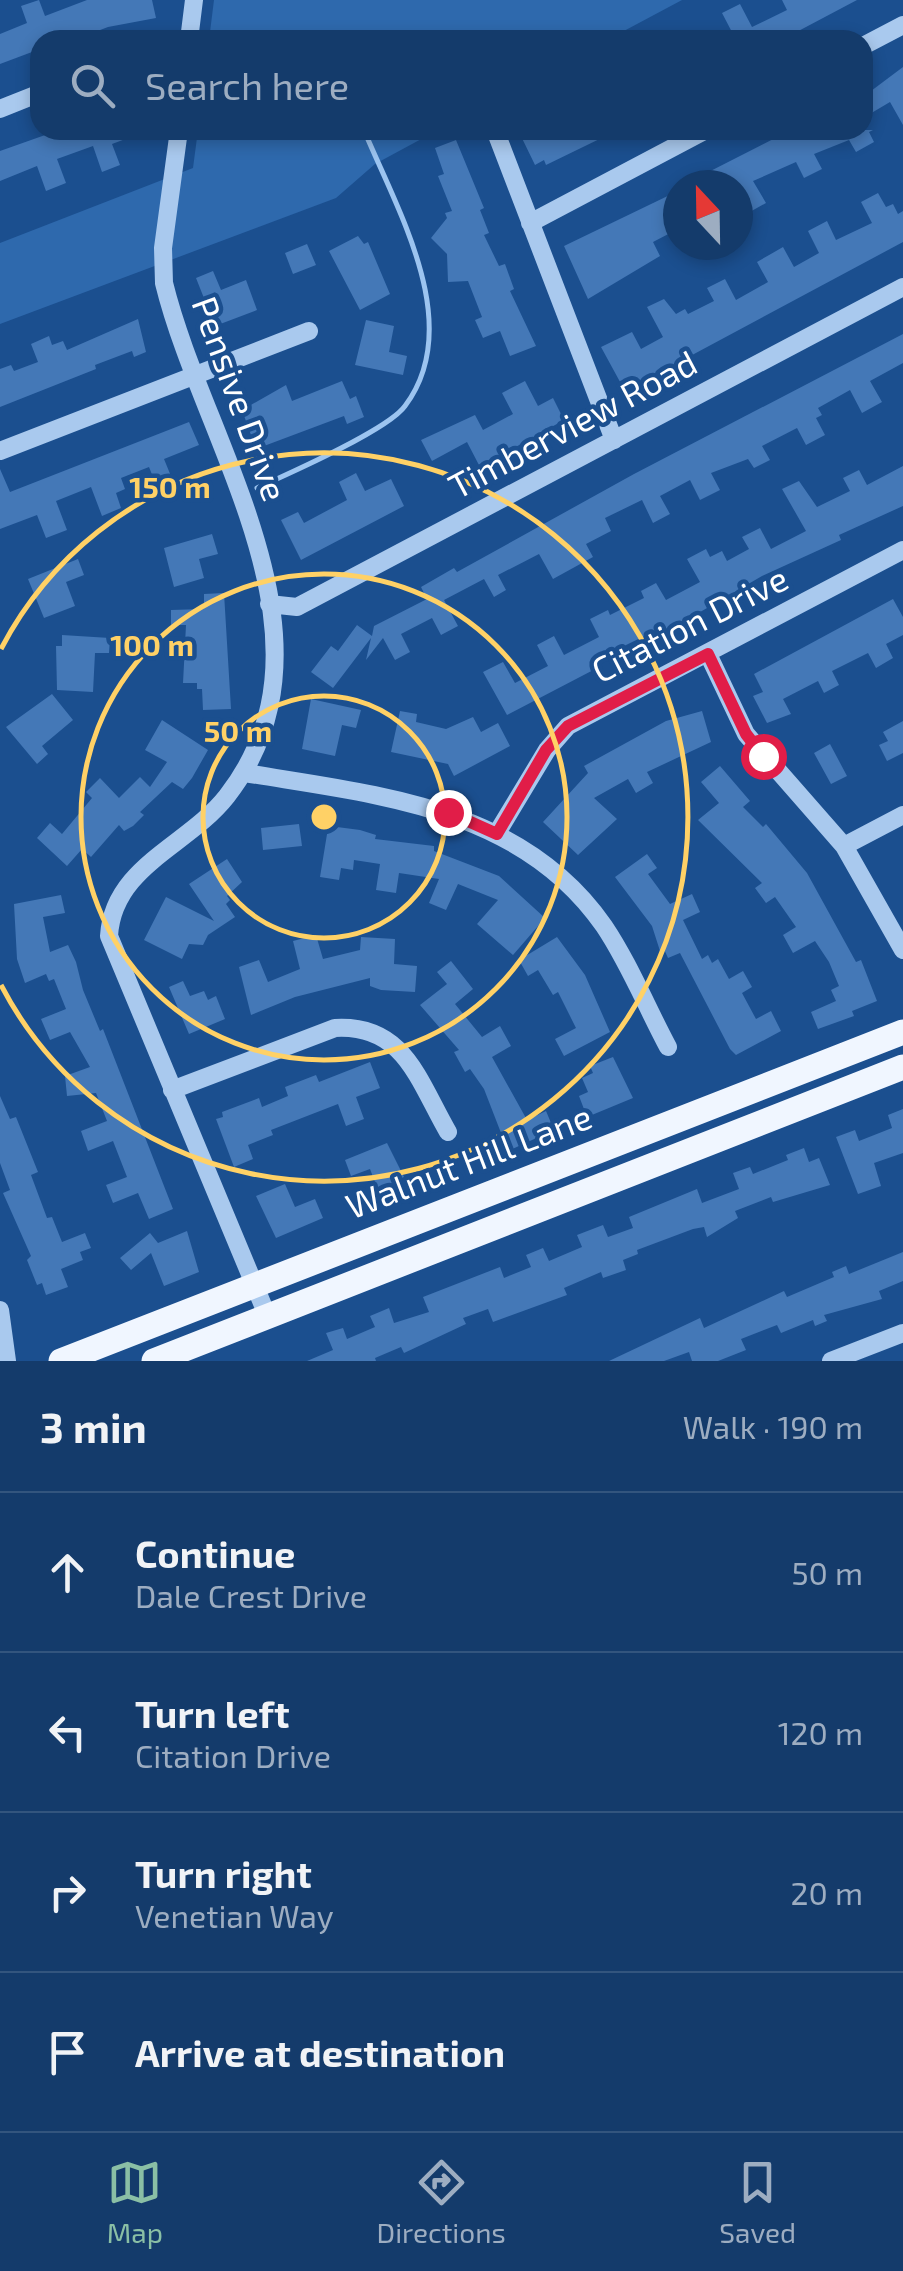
<!DOCTYPE html>
<meta charset="utf-8">
<style>
:root{--surface:#143b6b;--page:#1d4271;--text:#f1f3f6;--muted:#9dadc1;--line:#33557e;--accent:#8abfa5}
body{margin:0;font-family:"Exo 2",sans-serif;background:var(--page);color:var(--text)}
.compass{position:absolute;left:663px;top:170px;width:90px;height:90px;border-radius:50%;background:var(--surface);box-shadow:0 5px 15px #0003;rotate:338deg}
.stop{position:absolute;width:30px;height:30px;margin:-22px;border:8px solid #e11d48;border-radius:50%;background:#fff}
.stop.end{background:#e11d48;border-color:#fff;box-shadow:0 2px 10px #0008}
.list{margin:0;padding:0;list-style:none}
h2{display:flex;justify-content:space-between;align-items:center;height:130px;margin:0;padding:0 40px;font-size:42px}
h2 small{font-size:32px;font-weight:400;color:var(--muted)}
.list li{display:grid;grid-template-columns:65px 1fr auto;gap:30px;align-items:center;box-sizing:border-box;height:160px;padding:0 40px;border-top:2px solid var(--line)}
.list b{display:block;font-size:38px;white-space:nowrap}
.list p{margin:0;font-size:32px;white-space:nowrap;color:var(--muted)}
.list em{font-size:32px;font-style:normal;color:var(--muted)}
.icon{flex:none;width:55px;height:55px;fill:none;stroke:currentColor;stroke-width:2;stroke-linecap:round;stroke-linejoin:round}
.map{position:relative;flex:none;width:903px;height:1361px;overflow:hidden}
.search{position:absolute;background:var(--surface);box-shadow:0 5px 15px #0003;left:30px;right:30px;top:30px;height:110px;display:flex;align-items:center;gap:25px;box-sizing:border-box;padding:0 35px;border-radius:30px;color:var(--muted);font-size:38px}
.sheet{height:770px;background:var(--surface)}
nav{display:flex;justify-content:space-around;align-items:center;box-sizing:border-box;height:140px;border-top:2px solid var(--line);background:var(--surface);font-size:28px;color:var(--muted)}
nav a{display:grid;justify-items:center;gap:5px}
nav .on{color:var(--accent)}
.map>svg:first-child{display:block}
.green{fill:#2e69ad}
.lines{fill:none;stroke-linecap:round;stroke-linejoin:round}
.stream{stroke:#9cc4f0;stroke-width:5}
.building{fill:#4478b7}
.minor{stroke:#a9c9ee;stroke-width:18}
.major{stroke:#f0f6ff;stroke-width:25}
.route{stroke:#e11d48;stroke-width:12}
.ring{fill:none;stroke:#ffd166;stroke-width:5}
.labels{text-anchor:middle;stroke-width:9;stroke-linejoin:round;paint-order:stroke}
.street-label{font-size:35px;fill:#fff;stroke:#1b4f8f}
.centre{fill:#ffd166;stroke:#1b4f8f;stroke-width:5}
.ring-label{font-size:30px;text-anchor:middle;font-weight:bold;fill:#ffd166;stroke:#1b4f8f;stroke-width:9;stroke-linejoin:round;paint-order:stroke}
</style>
<div class="map">
<svg width="903" height="1361" viewBox="0 0 903 1361">
<rect width="100%" height="100%" fill="#1b4f8f"/>
<path class="green" d="M214 0H682L607 40H209Z
M198 130H438L375 164 336 198 0 324V243L193 168Z"/>
<g class="lines">
<path class="stream" d="M257 488C288 474 388 430 405 406 466 325 397 210 364 130"/>
</g>
<path class="building" d="M39 0 45 16 87 0H152L156 18 108 27 74 40H40V49L0 64V34L27 23 21 6Z
M782 0H857L789 36 791 40H727L734 36 722 13 740 4 752 27 787 10Z
M903 67V125L890 102 863 118V97Z
M47 130H147V131L112 144 120 165 102 172 93 146 57 159 66 183 46 191 37 166 0 181V151L48 134Z
M518 130H618L546 165 544 160 535 165Z
M791 130H873L869 132 874 142 856 152 849 140 814 154 822 169 804 178 796 162 753 181 766 203 748 213 738 195V185H683Z
M456 140 484 208 480 210 489 233 484 235 499 266 505 264 514 289 510 291 536 346 510 356 500 331 483 338 475 320 482 317 468 281 448 282 447 254 431 238 447 218 445 213 452 211 438 176 444 174 435 148Z
M678 191V229L653 242 660 256 588 299 564 246Z
M878 193 886 207 893 204 898 214 903 211V242L625 391 601 347 632 332 641 349 663 337 647 307 664 299 676 314 685 309 688 314 714 301 707 288 725 279 736 300 768 282 757 262 783 247 794 267 819 253 808 231 827 221 836 240 872 223 861 202Z
M358 236 364 244 368 242 390 294 360 310 329 251Z
M307 244 316 265 293 274 285 253Z
M213 271 221 290 246 280 257 310 215 326 196 278Z
M138 319 146 352 134 357 132 351 95 365 96 369 0 407V369L11 365 14 371 38 362 31 344 49 336 52 345 63 341 67 350Z
M366 320 394 326 389 352 407 356 403 375 355 365Z
M903 334V363L870 381 882 402 862 413 850 390 818 408 822 415 816 418 825 435 806 445 797 428 762 446 770 460 754 468 748 459 711 473 720 490 700 500 690 480 660 496 670 514 653 523 642 500 605 518 611 531 586 544 593 557 553 579 539 554 498 575 506 590 494 597 484 579 444 600 458 626 441 635 432 618 401 634 410 652 395 660 383 638 366 660 371 638 333 688 311 672 331 646 338 651 357 625 372 636 374 626 427 599 421 587 454 568 457 572 634 474Z
M342 381 350 399 356 396 364 417 347 424 344 416 256 449 242 410 286 385 292 401Z
M525 381 538 406 553 398 564 420 480 467 467 442 432 461 421 440 475 415 483 430 513 414 502 393Z
M189 422 199 445 164 459 175 486 159 492 149 467 121 478 125 489 116 493 121 508 102 516 91 487 56 501 67 530 46 538 37 515 0 529V469L10 492Z
M903 466V506L839 535 841 540 762 576 671 629 661 628 624 646 599 661 601 666 507 715 483 672 503 662 515 683 548 666 537 645 554 636 564 655 599 637 590 619 608 610 610 615 644 598 641 591 656 583 666 600 700 582 687 559 706 549 710 557 722 551 727 561 749 549 742 537 760 528 771 549 806 531 782 489 799 481 817 507 850 491 843 478 859 470 867 485Z
M356 473 365 491 391 479 404 506 301 560 281 520 298 512 304 523 347 500 339 482Z
M212 534 218 554 199 559 204 578 174 587 164 548Z
M78 559 84 575 66 582 75 606 44 618 28 579Z
M224 593 231 709 203 710 202 689H197V683H183L186 625H171V610L204 609V594Z
M893 599 903 617V635L886 644 893 658 876 668 868 653 832 671 839 685 824 693 818 681 783 699 791 714 767 723 753 696 763 692 754 674Z
M62 635 110 638 109 653H95L93 692 57 690 56 646H62Z
M52 694 73 720 42 746 48 754 37 764 6 727Z
M311 699 361 710 356 728 342 725 335 756 302 749Z
M400 711 417 714 416 722 446 729 473 717 481 732 498 723 510 746 454 776 448 764 391 752Z
M702 711 711 742 647 772 653 783 636 793 628 779 594 798 617 819 578 855 543 822 588 773 584 766 666 721Z
M162 720 208 750 192 778 183 789 172 782 140 812 144 815 133 826 124 831 119 825 91 857 82 849 67 866 37 838 50 823 62 834 92 798 86 792 100 778 119 798 140 777 150 787 167 762 145 750Z
M903 721V753L887 761 879 745 888 741 883 732Z
M830 744 847 776 831 784 814 753Z
M720 766 750 801 743 807 763 827 766 824 807 873 856 962 861 960 877 1001 852 1011 854 1016 818 1029 811 1012 836 1001 831 990 839 986 829 962 815 941 793 953 783 935 796 927 775 897 766 903 755 888 762 883 698 820 719 803 701 782Z
M299 824 302 846 263 850 261 828Z
M337 827 360 830 376 835 375 839 434 846V851L499 876 545 918 513 955 477 924 498 900 458 884 446 910 429 903 439 879 399 873 396 893 376 890 380 864 354 860 353 870 341 868 339 880 320 877 328 828Z
M647 854 657 868 648 874 670 904 692 894 700 912 683 920 702 959 708 955 712 963 718 959 729 979 743 971 752 987 742 993 756 1019 771 1011 781 1031 736 1055 730 1049 680 953 668 958 664 949 660 951 652 926 615 877Z
M227 859 242 882 227 896 230 900 226 904 235 917 208 935 203 945 189 944 182 959 144 940 166 897 214 921 189 884Z
M61 895 65 913 43 917 50 952 68 945 76 962 83 990 100 1031 103 1029 164 1186 173 1209 149 1219 138 1193 113 1203 106 1185 127 1177 113 1141 88 1151 81 1131 107 1121 96 1093 67 1096 65 1076 90 1067 70 1032 50 1040 41 1019 66 1009 54 979 49 981 46 974 25 983 17 959 14 904Z
M316 935 323 959 360 950 361 937 395 939 394 964 417 966 415 992 381 990 370 986V978L295 997 251 1015 239 967 259 960 268 982 300 969 293 941Z
M557 937 585 975 610 1032 564 1056 555 1039 576 1028 558 992 553 995 538 970 528 976 519 960Z
M451 961 473 989 455 1004 482 1037 500 1026 511 1046 492 1057 527 1120 546 1111 554 1130 508 1151 484 1089 470 1069 465 1072 454 1052 459 1050 420 1005 447 984 437 972Z
M183 981 190 996 204 991 208 1000 216 996 225 1019 189 1034 169 987Z
M613 1057 633 1098 587 1117 579 1096 588 1092 582 1078 593 1073 590 1066Z
M370 1062 380 1088 356 1097 364 1119 346 1126 338 1104 271 1130 273 1135 248 1145 253 1159 234 1167 216 1119 223 1117 222 1112 259 1098 262 1107 288 1096 285 1087 316 1075 319 1082Z
M0 1096 10 1119 16 1117 38 1172 31 1175 47 1218 52 1217 62 1242 85 1233 91 1248 80 1252 83 1260 61 1269 68 1287 46 1295 42 1283 37 1285 27 1260 31 1256 3 1193 10 1190 0 1163Z
M903 1109V1153L874 1163 881 1186 858 1194 836 1137 855 1130 859 1141 892 1128 888 1115Z
M387 1143 404 1177 400 1179 403 1187 380 1195 370 1169 351 1176 345 1160Z
M804 1148 809 1162 819 1158 830 1185 773 1202 771 1197 735 1211 738 1218 707 1237 704 1227 693 1229 637 1250 638 1254 623 1260 626 1270 603 1278 601 1272 564 1288 567 1295 493 1322 488 1309 463 1318 466 1324 404 1353 401 1347 375 1358 376 1361H307L333 1350 326 1333 343 1328 347 1339 375 1327 370 1316 389 1308 394 1323 429 1312 423 1297 500 1267 504 1278 531 1267 526 1255 543 1248 549 1261 582 1247 577 1235 603 1225 608 1237 633 1228 629 1217 697 1189 702 1203 739 1189 733 1173 750 1167 753 1174 788 1160 786 1155Z
M285 1184 295 1207 315 1199 323 1218 276 1238 256 1196Z
M187 1231 199 1272 164 1286 151 1253 131 1270 120 1258 150 1233 158 1243Z
M903 1252V1281L879 1291 882 1299 824 1315 827 1321 815 1326 813 1320 781 1333 777 1325 741 1339 746 1350 718 1361H692L689 1352 664 1361H609L700 1318 704 1328 784 1291 787 1297 834 1277 832 1272 846 1266 849 1274Z"/>
<g class="lines">
<path class="minor" d="M189 40 194 0
M863 46 903 25
M0 109 40 93
M179 130 163 248 164 283C203 443 349 639 227 796 188 846 113 866 109 936L267 1315
M495 130 614 440
M530 223 706 130
M0 451 309 331
M269 604 297 607 903 287
M708 654 746 734 844 846 903 950
M245 773C376 795 521 806 604 926 629 963 647 1008 668 1047
M497 833 547 750 568 726 903 550
M844 846 903 815
M172 1090 335 1028C404 1024 418 1080 448 1132
M0 1310 7 1361
M831 1361 903 1333"/>
<path class="major" d="M61 1361 903 1032
M154 1361 903 1067"/>
</g>
<g class="lines">
<path class="route" d="M448 812 497 834 546 750 568 726 708 654 746 734 763 756"/>
</g>
<g class="ring">
<circle cx="324" cy="817" r="121"/>
<circle cx="324" cy="817" r="243"/>
<path d="M1 649A364 364 0 1 1 1 985"/>
</g>
<g class="labels">
<g class="street-label">
<text transform="translate(239 399) rotate(70)" y="12">Pensive Drive</text>
<text transform="translate(573 425) rotate(-28)" y="12">Timberview Road</text>
<text transform="translate(690 625) rotate(-27)" y="12">Citation Drive</text>
<text transform="translate(469 1162) rotate(-21)" y="12">Walnut Hill Lane</text>
</g>
</g>
<circle cx="324" cy="817" r="15" class="centre"/>
<g class="ring-label">
<text x="170" y="498">150 m</text>
<text x="152" y="656">100 m</text>
<text x="238" y="742">50 m</text>
</g>
</svg>
<svg class="compass" viewBox="-18 -18 36 36"><path d="M0-13l5 13h-10z" fill="#e53935"/><path d="M0 13l5-13h-10z" fill="#9dadc1"/></svg>
<div class="stop" style="left:763px;top:756px"></div>
<div class="stop end" style="left:448px;top:812px"></div>
<div class="search"><svg class="icon" aria-label="search" viewBox="0 0 24 24"><circle cx="10" cy="10" r="6"/><path d="M15 15l6 6"/></svg>Search here</div>
</div>
<section class="sheet">
<h2>3 min<small>Walk · 190 m</small></h2>
<ul class="list">
<li><svg class="icon" aria-label="ahead" viewBox="0 0 24 24"><path d="M12 20V5M6 11l6-6 6 6"/></svg><div><b>Continue</b><p>Dale Crest Drive</p></div><em>50 m</em></li>
<li><svg class="icon" aria-label="left" viewBox="0 0 24 24"><path d="M17 20v-9H6M10 6l-5 5 5 5"/></svg><div><b>Turn left</b><p>Citation Drive</p></div><em>120 m</em></li>
<li><svg class="icon" aria-label="right" viewBox="0 0 24 24"><path d="M7 20v-9h11M14 6l5 5-5 5"/></svg><div><b>Turn right</b><p>Venetian Way</p></div><em>20 m</em></li>
<li><svg class="icon" aria-label="arrive" viewBox="0 0 24 24"><path d="M6 21V4h12l-3 4 3 4H6"/></svg><div><b>Arrive at destination</b></div></li>
</ul>
</section>
<nav>
<a class="on"><svg class="icon" aria-label="map" viewBox="0 0 24 24"><path d="M3 6l6-2 6 2 6-2v14l-6 2-6-2-6 2zM9 4v14M15 6v14"/></svg>Map</a>
<a><svg class="icon" aria-label="directions" viewBox="0 0 24 24"><path d="M12 3l9 9-9 9-9-9zM9 14v-3h6M13 9l2 2-2 2"/></svg>Directions</a>
<a><svg class="icon" aria-label="saved" viewBox="0 0 24 24"><path d="M7 4h10v16l-5-4-5 4z"/></svg>Saved</a>
</nav>
